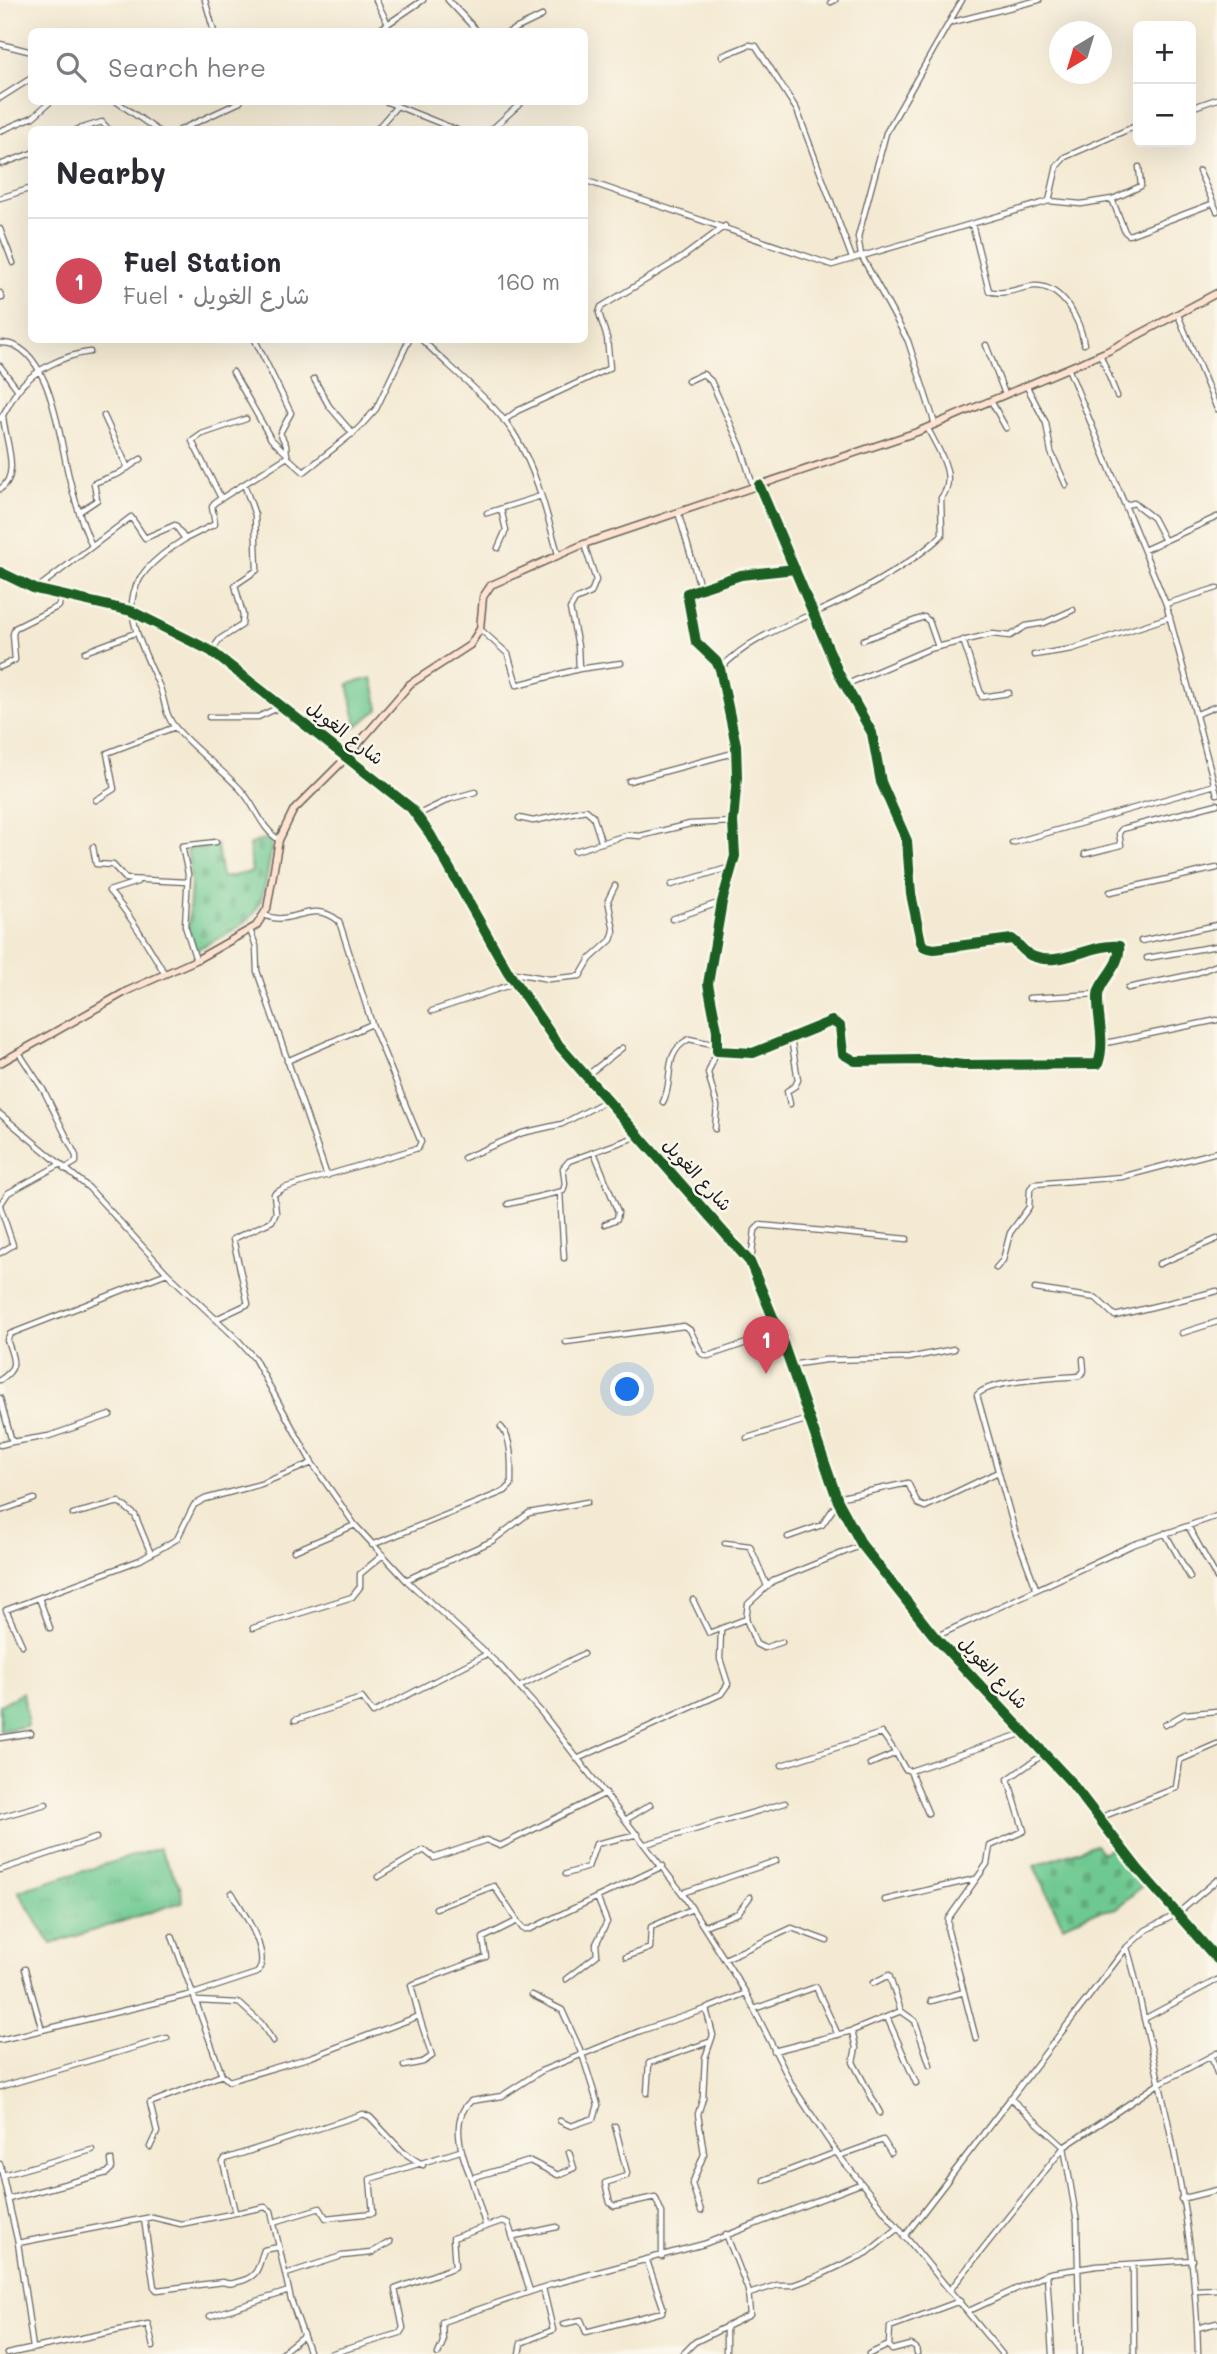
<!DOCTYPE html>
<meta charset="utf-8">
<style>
:root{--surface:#fff;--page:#f2f2f3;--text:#2b2b33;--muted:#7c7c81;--line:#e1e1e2;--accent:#d1495b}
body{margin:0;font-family:Mali,"Playpen Sans Arabic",sans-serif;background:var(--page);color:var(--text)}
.controls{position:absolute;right:21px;top:21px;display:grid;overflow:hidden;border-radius:10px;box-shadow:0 7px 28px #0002}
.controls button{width:63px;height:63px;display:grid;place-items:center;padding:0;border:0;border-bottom:2px solid var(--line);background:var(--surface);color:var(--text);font:35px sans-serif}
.compass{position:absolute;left:1049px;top:21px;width:63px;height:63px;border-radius:50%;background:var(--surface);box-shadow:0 7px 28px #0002;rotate:218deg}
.you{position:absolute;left:628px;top:1390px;width:24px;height:24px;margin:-18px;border:5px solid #fff;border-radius:50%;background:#1a73e8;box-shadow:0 0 0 10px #1a73e833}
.badge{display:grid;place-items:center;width:46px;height:46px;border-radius:50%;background:var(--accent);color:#fff;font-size:23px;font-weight:700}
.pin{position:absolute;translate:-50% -58px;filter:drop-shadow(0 2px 4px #0008)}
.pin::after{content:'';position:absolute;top:37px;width:24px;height:21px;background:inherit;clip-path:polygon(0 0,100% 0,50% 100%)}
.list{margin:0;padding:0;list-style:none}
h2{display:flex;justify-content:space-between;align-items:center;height:91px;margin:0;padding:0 28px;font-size:30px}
h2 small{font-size:23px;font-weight:400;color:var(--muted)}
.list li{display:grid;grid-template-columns:46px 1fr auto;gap:21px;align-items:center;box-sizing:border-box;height:126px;padding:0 28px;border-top:2px solid var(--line)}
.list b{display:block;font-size:26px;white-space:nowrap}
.list p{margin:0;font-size:23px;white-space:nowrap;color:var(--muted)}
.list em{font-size:23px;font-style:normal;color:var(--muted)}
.icon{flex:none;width:38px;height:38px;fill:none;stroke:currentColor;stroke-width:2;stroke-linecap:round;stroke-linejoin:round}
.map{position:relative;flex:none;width:1217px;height:2354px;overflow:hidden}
.search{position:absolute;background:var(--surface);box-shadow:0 7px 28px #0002;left:28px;top:28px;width:560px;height:77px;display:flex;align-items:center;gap:18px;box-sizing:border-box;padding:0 24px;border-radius:10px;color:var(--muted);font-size:26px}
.panel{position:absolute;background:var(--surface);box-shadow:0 7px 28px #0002;left:28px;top:126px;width:560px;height:217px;border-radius:10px}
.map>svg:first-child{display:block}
.grass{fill:url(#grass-tufts);stroke:#457256;stroke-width:2}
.cemetery{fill:url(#cemetery-stones);stroke:#457256;stroke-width:2}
.park{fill:#6ec990;stroke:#457256;stroke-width:2}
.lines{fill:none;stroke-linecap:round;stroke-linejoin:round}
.street-casing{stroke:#68645c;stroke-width:7}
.secondary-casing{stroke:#68645c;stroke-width:9}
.street{stroke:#fff;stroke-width:4.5}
.secondary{stroke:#fee3d1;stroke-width:6}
.cycleway-casing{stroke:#fbf7ec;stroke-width:15}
.cycleway{stroke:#1b5e20;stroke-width:10}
.labels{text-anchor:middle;stroke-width:5;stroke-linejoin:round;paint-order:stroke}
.street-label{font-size:18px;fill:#1c1c1c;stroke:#fbf7ec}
</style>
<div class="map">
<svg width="1217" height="2354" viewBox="0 0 1217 2354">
<defs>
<pattern id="grass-tufts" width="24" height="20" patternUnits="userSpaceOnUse" patternTransform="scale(1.75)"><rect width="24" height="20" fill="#6ec990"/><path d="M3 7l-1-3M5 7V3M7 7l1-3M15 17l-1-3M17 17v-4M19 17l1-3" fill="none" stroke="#5fac7c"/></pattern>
<pattern id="cemetery-stones" width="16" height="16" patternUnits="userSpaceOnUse" patternTransform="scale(1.75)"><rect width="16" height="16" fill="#6ec990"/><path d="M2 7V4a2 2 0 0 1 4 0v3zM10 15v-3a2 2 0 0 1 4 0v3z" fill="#5fac7c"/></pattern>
</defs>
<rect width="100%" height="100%" fill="#fbf7ec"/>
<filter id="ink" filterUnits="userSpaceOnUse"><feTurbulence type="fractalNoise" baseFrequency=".0143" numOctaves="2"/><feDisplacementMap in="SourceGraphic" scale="14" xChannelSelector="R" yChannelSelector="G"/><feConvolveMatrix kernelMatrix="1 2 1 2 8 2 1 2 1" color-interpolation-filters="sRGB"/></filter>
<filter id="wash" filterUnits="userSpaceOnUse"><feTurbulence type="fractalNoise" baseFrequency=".00686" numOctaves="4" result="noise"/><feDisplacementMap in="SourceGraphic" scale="28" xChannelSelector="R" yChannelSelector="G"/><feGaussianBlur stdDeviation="1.57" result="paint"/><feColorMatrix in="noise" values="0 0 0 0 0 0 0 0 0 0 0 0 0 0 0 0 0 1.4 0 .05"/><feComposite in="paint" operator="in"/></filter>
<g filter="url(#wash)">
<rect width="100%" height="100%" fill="#f4ead3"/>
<path class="grass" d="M159 1848 181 1888 182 1902 51 1944 18 1891Z"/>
<path class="cemetery" d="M267 838 272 845C261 916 261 919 195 950L188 929 191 882 187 848 217 845 222 878 252 872 249 845Z
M1096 1844 1102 1853 1113 1846 1144 1884 1117 1908 1088 1914 1063 1926 1034 1866Z"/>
<path class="park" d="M372 678 379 709 357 726 348 684Z
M23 1692 28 1726 0 1731V1705Z"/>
</g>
<g filter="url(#ink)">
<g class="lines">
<defs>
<path id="street" d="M205 0 214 32
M376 0 388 24
M448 0 478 32
M831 2 835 0
M953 22 1039 0
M376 32 423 0
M509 32 542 16
M0 44 32 52
M722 56 749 45 756 46 797 110 852 258
M0 98 30 79
M117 102 157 130
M387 102 457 130
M1191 108 1217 99
M76 130 102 122 109 130
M180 130 240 102
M376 130 397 106
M491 130 522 102
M0 131 33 117 50 102
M2 164 32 153
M1199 171 1217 211
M584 180 832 265 1049 201 1081 204 1112 199 1125 232 1129 235 1214 203
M0 198 32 188
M1113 199 1141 186 1139 167
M1049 201 1057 166 1065 157 1138 125
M972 224 989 291C1002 296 1019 288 1033 286 1062 284 1080 320 1084 344
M0 229 13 263
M0 293 2 298
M1178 315 1217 409
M255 340 291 413 280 433 286 445 287 457
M422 340C449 367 497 404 516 437 537 472 547 515 558 554
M0 343C49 340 60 439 68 473 74 498 81 522 92 546
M986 345 1005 394
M1100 354 1117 396
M0 366 18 390
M1068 368 1166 604 1217 794
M233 372 271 439 287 454
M314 379 329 406 353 434
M688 381 703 374 711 381 741 447 753 486
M1026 385 1046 423 1051 452 1066 485
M991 401 1006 428
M104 416 128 468
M0 419C7 410 11 399 18 390 33 370 65 355 90 352
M504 421 517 411 610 368 607 338 599 313 601 307 680 259 725 226
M935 424 908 341 861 255 858 237 886 133 962 0
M759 485 839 674 872 733 881 782 907 841 911 894 921 942 924 947 934 949 1012 939C1019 944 1024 953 1032 956 1060 968 1092 943 1119 946 1122 966 1098 981 1098 996 1097 1018 1106 1042 1098 1064L963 1065 922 1060 855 1061 843 1054 840 1026 832 1021 753 1053 717 1051V1030L708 984 722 902 735 856 733 822 737 777 736 745 720 669 716 661 696 642 687 593 741 575 795 569
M0 489C22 475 4 438 3 415
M221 498 192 441 202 434 246 419
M1126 505 1134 503 1153 518 1165 541
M79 512 97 500 94 483 118 474 141 459
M678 512 700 587
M487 513 541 496
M185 539 215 524 212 507 214 503 287 457 304 472 358 429 376 409 409 340
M498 548 506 530 501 509
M1144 550 1217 517
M36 589 131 517 145 538 175 525 185 539C111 585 127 614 158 683 165 697 164 715 175 727 195 751 220 767 241 790 256 806 260 827 279 840
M1166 604 1217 588
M480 629 508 654 517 685 579 669 621 663
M863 640 924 617 929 621 938 647
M963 640 982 697 1009 693
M211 651 220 639 242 625 243 615 235 585 257 570 255 515 244 484
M85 652 135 633
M1034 655 1072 649 1170 617
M0 667 15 660 13 634 15 628 59 606 60 596
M579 669 578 646 570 609 575 600 591 593 596 580 584 544
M720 669C747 641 777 629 812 614 849 599 914 563 942 535L941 498C959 477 937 448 927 427
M845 685 929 649 992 634 1010 636 1026 626 1044 623 1073 610
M1197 714 1217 706
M209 717H258L282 706
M629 781 737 752
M96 800 114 789 107 753 175 727
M417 815 450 799 475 792
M519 818 533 821 586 810 593 816 601 841
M1012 843 1215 785
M93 847 96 864 113 865 126 879 187 882
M575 851 627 835 640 836 690 824 733 822
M1085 854 1121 845 1119 833 1122 829 1217 804
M137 882 109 891C132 917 147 944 165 974
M671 885 731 867
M1110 892 1217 868
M672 919 721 902
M250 930 256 946 257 971 327 1176
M1141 941 1217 925
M1147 958 1217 946
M196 960 185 926 188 874 182 846 216 842
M509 972 549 979 580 976 590 959 611 940 614 931 608 900 615 886
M1128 988 1194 974 1217 965
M1029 998 1097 994
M432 1011 516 983
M1101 1044 1217 1020
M19 1053 44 1091 76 1156V1162L64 1169
M287 1061 372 1024
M586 1076 622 1048
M663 1102C675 1080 661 1054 689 1039L717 1045
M790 1104 787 1091 795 1086 798 1080 791 1038
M0 1114 89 1188 167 1273 238 1340 254 1358 312 1463 355 1525 406 1580 501 1667 542 1713 682 1893 746 1993 793 2087 839 2156 1002 2354
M715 1129 717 1106 708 1073 717 1051
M594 1152 618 1212 617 1219 605 1224
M464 1158 522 1133 562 1124 606 1101
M560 1192 564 1258
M508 1204 563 1191 565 1184 563 1168 569 1161 638 1136
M0 1205 8 1193 59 1165
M0 1206 13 1245 0 1253
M751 1261 755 1230 760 1225 907 1239
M1159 1264 1217 1239
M996 1268 1003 1260 1010 1233 1029 1207 1030 1189 1034 1184 1122 1177 1217 1152
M1035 1289 1096 1298 1115 1316 1217 1291
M216 1319 248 1304 233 1239 272 1221 276 1213 274 1194 284 1188 418 1148 421 1142 372 1024 339 921C310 898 292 928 264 915
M1182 1333 1217 1322
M566 1342 684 1326 690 1330 702 1354 708 1356 779 1332
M790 1365 825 1360 909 1358 954 1349
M0 1380C19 1368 14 1360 7 1340L10 1334 167 1273
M0 1398 12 1442 0 1445
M747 1438 809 1419
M12 1442 49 1436 110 1415
M837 1498 908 1483 918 1504 925 1507 998 1472
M0 1511 34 1499
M73 1514 119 1502 135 1515 151 1554
M1188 1526 1217 1578
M1165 1533 1190 1577
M788 1537 822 1525 838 1502
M725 1543 750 1546 767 1586
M372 1545 505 1491 511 1485C511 1468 513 1439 501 1427
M294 1551 355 1525
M406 1580 492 1541 529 1513 587 1502
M1036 1588 1016 1535 977 1395C990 1380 1058 1378 1079 1376L1084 1371 1083 1359
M39 1598 50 1628
M693 1600 709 1633 746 1619
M253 1628 352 1597 360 1587V1574L383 1555
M935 1637 1132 1545 1217 1516
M782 1642 764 1648 756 1644 746 1619 748 1604 773 1581 862 1545
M22 1645 6 1610 140 1560 177 1539 194 1505 205 1499 261 1484 312 1463
M519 1687 583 1654
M295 1720 362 1698 373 1713 487 1654
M1165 1725 1184 1714 1217 1711
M0 1738 31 1733
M577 1759 721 1694 728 1684 720 1659 721 1630
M870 1764 896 1753 905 1769 910 1771 1024 1733
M782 1765 882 1733 896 1753
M910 1771 928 1813
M0 1817 46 1804
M1099 1818 1176 1788 1180 1760 1217 1744
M627 1819 650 1805
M646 1844 785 1803
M0 1870 96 1838
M566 1874 588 1867 596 1844 638 1834
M378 1877 424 1850 434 1858 486 1840 500 1846 606 1793
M682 1893 776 1861
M885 1900 975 1879
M436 1908 494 1886 517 1921
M704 1926 738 1913 750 1897
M172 1936 193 1994 257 1973C273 1955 242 1910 232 1893
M1127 1948C1136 1975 1140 2003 1147 2031 1173 2136 1196 2246 1198 2354
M626 1957 650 1948 651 1927 692 1909
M725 1959 792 1928 827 1941
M25 1969 42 2030
M566 1979 597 1955 596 1944 607 1922 597 1897
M532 1995 562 2010 582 2054 598 2105 594 2118 571 2126 560 2121
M197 2001 239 2003 261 2023 273 2041
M931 2001 964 1992
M754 2009 816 1987 838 2035
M901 2011 915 2021 930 2065
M887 2017 916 2083
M1144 2019 1217 1980
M852 2031 856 2048 853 2062 880 2113
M976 2039 948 1931V1919L987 1864 990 1846 1024 1831 1008 1779 1044 1754
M0 2040 193 1994 222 2075 229 2081 311 2057 419 2016 411 1985 486 1957 483 1938 517 1921 523 1929H530L663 1866
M774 2051 852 2031 901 2011 889 1975 873 1983
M1211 2056 1217 2073
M404 2066 423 2062 432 2056 419 2016
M0 2087 167 2038
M647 2093 649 2063 709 2042
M1010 2098 1064 2147 1077 2222 1080 2354
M615 2126 627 2173 626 2176 605 2183 610 2203 614 2206 655 2197 662 2213V2257
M150 2147 157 2132 150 2103 222 2075
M839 2156 883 2140 891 2153
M0 2164 18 2243 33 2348
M3 2175 92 2150
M471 2178C462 2156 449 2119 471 2101L502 2096 541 2071 640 2031 706 2009
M764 2180 837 2152
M8 2199 107 2173 112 2168 111 2160
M1181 2199 1217 2190
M701 2211 692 2184 704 2154 698 2114 703 2098 705 2058 713 2035 706 2009 746 1993
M235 2212 223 2162 225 2159 363 2114 370 2117 403 2152 423 2165
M144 2219 154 2287 157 2290 223 2282C230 2285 233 2283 241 2281 260 2276 258 2265 264 2250L279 2247
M274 2222 320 2208 326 2218 373 2213 370 2179 460 2151
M486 2227 471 2178 530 2161 558 2175 574 2168 569 2152
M514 2236 557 2227
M904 2237 1127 1947 1146 1930 1177 1914 1217 1880
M18 2243 152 2217 181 2224 265 2207 271 2211 291 2300 310 2354
M1133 2265 1134 2354
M286 2274 342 2256 371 2253 390 2242
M1047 2274 1052 2354
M950 2290 1064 2147 1160 2083 1217 2053
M1197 2290 1217 2289
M749 2294 777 2285H793L818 2276 867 2253 897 2229
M969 2311 1050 2273 1097 2266 1193 2260
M210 2316 289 2291
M563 2324 581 2320 586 2332 662 2312 663 2307 647 2261
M1197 2328 1217 2323
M889 2345 890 2327 960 2301
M7 2354 148 2324 153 2347
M280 2354 303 2336
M330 2354 400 2333 403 2328 395 2289 455 2267 453 2238 502 2221 508 2223 530 2291
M438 2354 443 2342 442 2322 550 2285 704 2244 860 2184
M519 2354 521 2343 553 2330 543 2288
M683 2354 695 2342 750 2315 748 2290 726 2234
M726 2354V2326
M869 2354 889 2345 892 2350 911 2345 916 2348 917 2354"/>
<path id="secondary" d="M0 572 35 589 131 611 211 651 411 808 430 834 508 972 557 1043 750 1262 779 1332 838 1501 862 1545 935 1637 1070 1781 1138 1869 1217 1959
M0 1063 127 991 196 960 256 926 267 909 279 840 293 811 346 758 410 684 470 645 480 629 483 597 491 585 584 544 917 432 1108 351 1217 293"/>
</defs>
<use href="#street" class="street-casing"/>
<use href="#secondary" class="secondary-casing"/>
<use href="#street" class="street"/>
<use href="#secondary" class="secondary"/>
<defs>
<path id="cycleway" d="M759 485 839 674 872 733 881 782 907 841 911 894 921 942 924 947 934 949 1012 939C1019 944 1024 953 1032 956 1060 968 1092 943 1119 946 1122 966 1098 981 1098 996 1097 1018 1106 1042 1098 1064L963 1065 922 1060 855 1061 843 1054 840 1026 832 1021 753 1053 717 1051V1030L708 984 722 902 735 856 733 822 737 777 736 745 720 669 716 661 696 642 687 593 741 575 795 569
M0 572 35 589 131 611 211 651 411 808 430 834 508 972 557 1043 750 1262 779 1332 838 1501 862 1545 935 1637 1070 1781 1138 1869 1217 1959"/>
</defs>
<use href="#cycleway" class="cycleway-casing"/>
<use href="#cycleway" class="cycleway"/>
</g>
</g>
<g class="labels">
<g class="street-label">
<text transform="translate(345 733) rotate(38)" y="6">شارع الغويل</text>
<text transform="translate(697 1175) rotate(47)" y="6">شارع الغويل</text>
<text transform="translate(993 1673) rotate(47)" y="6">شارع الغويل</text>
</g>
</g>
</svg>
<div class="controls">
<button>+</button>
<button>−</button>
</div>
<svg class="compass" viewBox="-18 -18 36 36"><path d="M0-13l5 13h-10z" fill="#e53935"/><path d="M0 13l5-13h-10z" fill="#7c7c81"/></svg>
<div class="you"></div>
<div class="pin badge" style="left:766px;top:1374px">1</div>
<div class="search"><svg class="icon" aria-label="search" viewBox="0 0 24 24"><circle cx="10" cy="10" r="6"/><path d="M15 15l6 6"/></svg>Search here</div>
<section class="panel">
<h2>Nearby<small></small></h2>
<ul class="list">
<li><span class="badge">1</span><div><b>Fuel Station</b><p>Fuel · شارع الغويل</p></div><em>160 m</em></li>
</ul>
</section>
</div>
